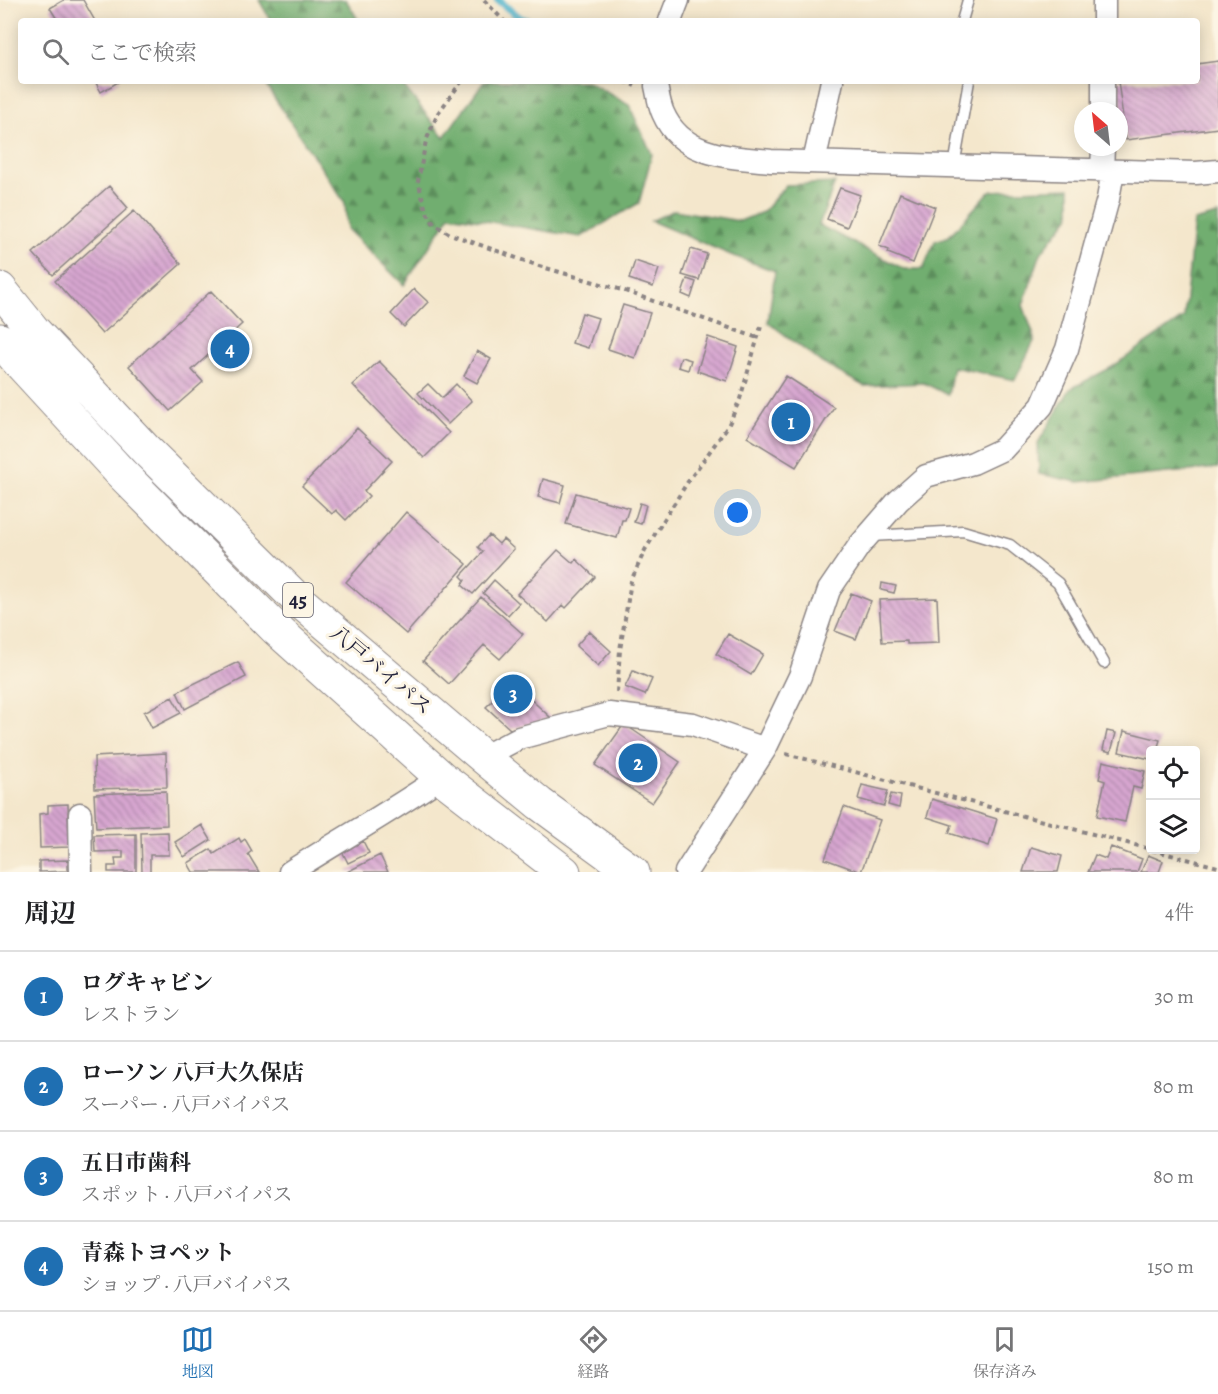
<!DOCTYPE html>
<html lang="ja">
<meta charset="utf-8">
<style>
:root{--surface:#fff;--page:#f6f6f6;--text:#202124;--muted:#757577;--line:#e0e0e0;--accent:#1f6fb2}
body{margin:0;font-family:Alegreya,"Noto Serif JP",serif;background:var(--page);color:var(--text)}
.controls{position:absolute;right:18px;bottom:18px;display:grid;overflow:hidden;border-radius:6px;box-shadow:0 3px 15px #0003}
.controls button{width:54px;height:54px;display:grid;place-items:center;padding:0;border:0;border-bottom:2px solid var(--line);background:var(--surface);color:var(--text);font:30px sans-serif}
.compass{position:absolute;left:1074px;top:102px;width:54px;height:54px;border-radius:50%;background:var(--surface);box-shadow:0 3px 15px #0003;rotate:332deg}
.you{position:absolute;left:738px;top:513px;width:21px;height:21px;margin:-15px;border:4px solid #fff;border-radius:50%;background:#1a73e8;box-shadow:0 0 0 9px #1a73e833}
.badge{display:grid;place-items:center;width:39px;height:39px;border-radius:50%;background:var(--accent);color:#fff;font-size:20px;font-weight:700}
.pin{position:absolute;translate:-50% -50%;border:3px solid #fff;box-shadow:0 2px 6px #0006}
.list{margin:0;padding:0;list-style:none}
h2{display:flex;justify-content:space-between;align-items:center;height:78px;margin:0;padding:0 24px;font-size:26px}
h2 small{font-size:20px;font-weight:400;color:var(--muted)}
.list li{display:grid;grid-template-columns:39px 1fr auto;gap:18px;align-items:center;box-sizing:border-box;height:90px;padding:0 24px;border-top:2px solid var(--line)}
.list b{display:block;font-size:22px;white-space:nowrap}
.list p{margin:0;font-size:20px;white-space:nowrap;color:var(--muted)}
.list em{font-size:20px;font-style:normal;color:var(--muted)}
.icon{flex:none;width:33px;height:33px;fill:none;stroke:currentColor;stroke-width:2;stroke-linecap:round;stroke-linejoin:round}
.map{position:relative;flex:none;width:1218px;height:872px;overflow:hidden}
.search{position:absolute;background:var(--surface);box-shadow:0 3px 15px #0003;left:18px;right:18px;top:18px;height:66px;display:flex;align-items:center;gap:15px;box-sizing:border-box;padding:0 21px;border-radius:6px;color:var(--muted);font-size:22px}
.sheet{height:438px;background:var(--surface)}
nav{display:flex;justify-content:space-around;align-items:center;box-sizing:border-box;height:84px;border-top:2px solid var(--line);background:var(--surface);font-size:16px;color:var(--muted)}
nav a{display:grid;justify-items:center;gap:3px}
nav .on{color:var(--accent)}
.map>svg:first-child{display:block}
.forest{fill:url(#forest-firs);stroke:#4a6855;stroke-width:1.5}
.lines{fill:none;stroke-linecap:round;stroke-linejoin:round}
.stream{stroke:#4db3cc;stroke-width:8}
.building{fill:url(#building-back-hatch)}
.lane-casing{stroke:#8b8484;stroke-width:13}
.street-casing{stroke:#8b8484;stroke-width:25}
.highway-casing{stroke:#8b8484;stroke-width:35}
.path{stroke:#8b8484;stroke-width:4;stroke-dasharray:4.5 4.5;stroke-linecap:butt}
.lane{stroke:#fff;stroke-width:10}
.street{stroke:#fff;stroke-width:22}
.highway{stroke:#fff;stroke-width:33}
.labels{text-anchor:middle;stroke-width:6;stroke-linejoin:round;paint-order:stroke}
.shield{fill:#fcf5e5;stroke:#63616e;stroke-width:1.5}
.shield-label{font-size:20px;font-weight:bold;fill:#22223b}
.street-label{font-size:21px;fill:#22223b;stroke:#fcf5e5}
</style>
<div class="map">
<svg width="1218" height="872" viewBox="0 0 1218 872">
<defs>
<pattern id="forest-firs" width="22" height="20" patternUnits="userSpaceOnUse" patternTransform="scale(1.5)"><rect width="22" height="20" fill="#71ae6f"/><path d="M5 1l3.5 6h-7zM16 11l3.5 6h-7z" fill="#5c8d5c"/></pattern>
<pattern id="building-back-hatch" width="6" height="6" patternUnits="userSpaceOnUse" patternTransform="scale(1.5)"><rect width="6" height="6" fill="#d7a6d0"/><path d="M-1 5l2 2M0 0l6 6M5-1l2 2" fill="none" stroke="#ae87aa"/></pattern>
</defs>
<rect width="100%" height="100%" fill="#fcf5e5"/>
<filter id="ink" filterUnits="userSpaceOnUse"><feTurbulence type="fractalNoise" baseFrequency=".0167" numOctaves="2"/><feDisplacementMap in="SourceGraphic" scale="12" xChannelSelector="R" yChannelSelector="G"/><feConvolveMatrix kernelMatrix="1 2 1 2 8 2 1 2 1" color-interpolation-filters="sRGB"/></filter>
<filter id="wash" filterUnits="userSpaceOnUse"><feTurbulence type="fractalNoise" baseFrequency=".008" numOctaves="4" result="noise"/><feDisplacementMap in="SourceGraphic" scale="24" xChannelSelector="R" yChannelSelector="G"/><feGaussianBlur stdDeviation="1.35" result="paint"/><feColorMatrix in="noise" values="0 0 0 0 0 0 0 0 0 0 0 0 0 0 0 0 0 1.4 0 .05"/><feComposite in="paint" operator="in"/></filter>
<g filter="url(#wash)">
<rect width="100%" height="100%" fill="#f4e7cc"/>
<path class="forest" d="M259 0H346L359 21H271Z
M263 81H400L444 137 484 81H587L629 105 652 154 639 203 581 237 450 215 404 285 347 229 345 203Z
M835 183 819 225 904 269H923L935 241 949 236 990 191 1070 188V216L1041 253 1023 305 1035 339 1015 380 953 367 948 395 924 383 864 386 822 363 768 322 775 271 731 255 651 221 674 210 740 221 763 212 786 185Z
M1218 215V468L1078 482 1039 474 1038 443 1070 389 1112 367 1184 317 1194 221Z"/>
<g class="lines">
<path class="stream" d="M498 0 520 18 528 21"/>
</g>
<g id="blocks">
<path class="building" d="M64 0H83L95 21H58L50 8Z
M1218 61V128L1126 140 1118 81H1197V64Z
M95 81H120L101 92Z
M109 186 128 208 53 275 33 253Z
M840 188 860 195 847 227 827 219Z
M900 193 935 207 913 263 888 253 889 250 879 246Z
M134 211 181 264 102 334 55 281Z
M691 249 707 254 699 280 682 275Z
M635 261 659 269 653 287 629 279Z
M687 279 696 282 691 298 682 294Z
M414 289 428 302 404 327 391 314Z
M211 291 242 324 192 370 203 382 170 411 129 366Z
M623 305 650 313 635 358 608 349Z
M582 313 598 318 588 348 572 343Z
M708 337 738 347 727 381 697 371Z
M477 351 491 359 477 383 464 376Z
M681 357 691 360 688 370 678 367Z
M379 361 449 433 424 458 353 385Z
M786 376 834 407 796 467 747 437Z
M428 384 442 398 456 384 472 401 448 424 418 393Z
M357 428 392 461 364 491 369 496 346 520 336 510 332 514 302 486Z
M543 479 565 485 560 503 538 497Z
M576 493 629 508 625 520H622L617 538 566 524Z
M640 503 646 505 641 524 634 522Z
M406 512 467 564 406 634 346 582Z
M489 535 499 544 503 539 514 549 473 594 462 585 465 580 461 576 483 552 478 547Z
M558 550 573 563 576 559 595 577 566 608 563 605 548 622 517 594Z
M494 580 519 603 508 615 483 593Z
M882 583 896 586 894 593 881 590Z
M851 593 871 601 856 639 835 631Z
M481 597 523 634 500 659 484 645 449 684 423 661Z
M937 598 939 643 907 644V641L882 642 879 600Z
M589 631 611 651 598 666 576 646Z
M728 634 763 654 751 675 716 654Z
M238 662 246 677 185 709 177 692Z
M633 671 652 679 645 695 625 687Z
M512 682 551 718 510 729 486 707Z
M172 697 181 713 152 728 144 712Z
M624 724 680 762 652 803 595 765Z
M1107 731 1116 733 1111 752 1103 750Z
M1124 731 1160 740 1157 750H1150V759L1119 752Z
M166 753 167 787 95 789 94 757Z
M1103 761 1145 771 1141 789 1133 787 1125 822 1097 816 1105 781 1099 779Z
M862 785 888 791 884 806 858 799Z
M166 791 167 825 96 828 94 794Z
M891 794 901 796 899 808 888 805Z
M932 799 997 819 989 846 949 833 952 825 927 817Z
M68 804 69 847 40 848 39 814 48 813V805Z
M844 807 880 820 861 872 825 859Z
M202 825 211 840 184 857 175 842Z
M168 832 169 855H150V872H142L141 833Z
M136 834V872H108V866H116L115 858H123V851L95 852 94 835Z
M239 838 241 842 245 839 252 851 248 854 259 872H193L188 863 211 849 214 854Z
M363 841 369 853 348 863 342 851Z
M1031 847 1062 856 1058 872H1023Z
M1111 847 1142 859 1137 872H1088L1095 855 1106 859Z
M380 855 388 872H347Z
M1148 855 1163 861 1159 872H1141Z
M68 860V871L39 872V861Z"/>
</g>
</g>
<g filter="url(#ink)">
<use href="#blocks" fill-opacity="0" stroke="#8b8484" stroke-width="1.5"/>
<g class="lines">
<defs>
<path id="lane" d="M962 21 968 0
M954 166 969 81
M870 536 963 531 1010 545 1058 583 1104 663"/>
<path id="street" d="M670 21 678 0
M1104 21V0
M657 81 656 86C658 94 659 104 663 113 682 157 730 157 771 161L1196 173 1218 171
M1103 111V81
M814 162 832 81
M1102 170 1103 147
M483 757 519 738 609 714 693 724 765 749
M80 814 81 872
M290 872C340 840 392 811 441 777
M686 872 765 749 800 676 829 590 859 546 898 501 926 476 973 463 1003 449 1042 406 1067 349 1108 199 1113 171"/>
<path id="highway" d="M0 289 34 331 146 450 297 599 483 757 540 804 633 872
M0 340 17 360 120 472 276 629 441 777 564 872"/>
</defs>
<use href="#lane" class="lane-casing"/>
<use href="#street" class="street-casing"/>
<use href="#highway" class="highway-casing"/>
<path class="path" d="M484 0 504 21
M462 81 438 113 426 141 418 181 426 211 434 224 450 234 539 266 622 290 758 338
M624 81 635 86
M617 692 620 650 631 581 645 550 687 483 728 426 740 399 762 323
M786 754 1150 849
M1152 850 1218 867"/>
<use href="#lane" class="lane"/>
<use href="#street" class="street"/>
<use href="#highway" class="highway"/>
</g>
</g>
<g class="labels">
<rect class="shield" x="283" y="583" width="30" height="34" rx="4.5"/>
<g class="shield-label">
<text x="298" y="607">45</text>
</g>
<g class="street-label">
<text transform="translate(381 670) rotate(40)" y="7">八戸バイパス</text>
</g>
</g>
</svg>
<div class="controls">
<button><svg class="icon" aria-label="locate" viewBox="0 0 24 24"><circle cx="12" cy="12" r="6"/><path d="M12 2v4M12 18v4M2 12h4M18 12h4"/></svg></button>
<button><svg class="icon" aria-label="layers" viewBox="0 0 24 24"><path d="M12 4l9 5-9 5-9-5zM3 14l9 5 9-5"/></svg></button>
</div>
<svg class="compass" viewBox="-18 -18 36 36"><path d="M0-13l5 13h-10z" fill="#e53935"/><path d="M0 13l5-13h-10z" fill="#757577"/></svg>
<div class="you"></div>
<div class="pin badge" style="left:791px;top:422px">1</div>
<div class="pin badge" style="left:638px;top:763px">2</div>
<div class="pin badge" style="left:513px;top:694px">3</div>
<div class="pin badge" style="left:230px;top:349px">4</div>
<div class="search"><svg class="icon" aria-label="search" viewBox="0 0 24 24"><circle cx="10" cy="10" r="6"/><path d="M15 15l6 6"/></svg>ここで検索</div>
</div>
<section class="sheet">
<h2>周辺<small>4件</small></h2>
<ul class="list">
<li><span class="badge">1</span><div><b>ログキャビン</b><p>レストラン</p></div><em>30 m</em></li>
<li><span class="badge">2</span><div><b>ローソン 八戸大久保店</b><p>スーパー · 八戸バイパス</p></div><em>80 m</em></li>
<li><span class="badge">3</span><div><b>五日市歯科</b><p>スポット · 八戸バイパス</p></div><em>80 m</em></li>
<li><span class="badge">4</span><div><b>青森トヨペット</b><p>ショップ · 八戸バイパス</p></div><em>150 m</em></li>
</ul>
</section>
<nav>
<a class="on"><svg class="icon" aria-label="map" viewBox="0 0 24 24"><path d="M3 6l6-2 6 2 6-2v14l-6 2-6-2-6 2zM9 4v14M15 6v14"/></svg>地図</a>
<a><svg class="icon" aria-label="directions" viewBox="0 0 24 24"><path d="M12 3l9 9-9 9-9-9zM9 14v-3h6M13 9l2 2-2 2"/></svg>経路</a>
<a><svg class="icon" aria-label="saved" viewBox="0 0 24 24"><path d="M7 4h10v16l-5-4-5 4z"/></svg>保存済み</a>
</nav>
